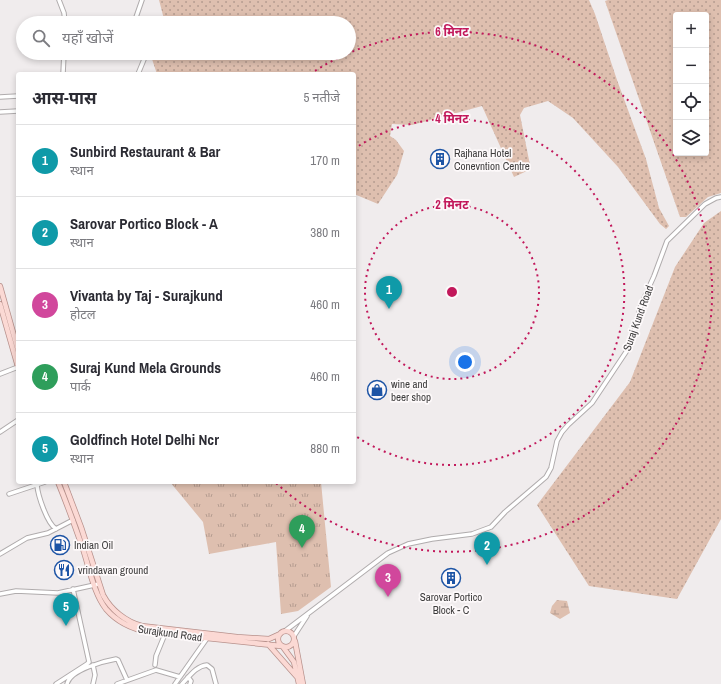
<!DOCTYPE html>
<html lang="hi">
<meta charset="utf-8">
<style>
:root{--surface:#fff;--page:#f2f2f3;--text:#2b2b33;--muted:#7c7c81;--line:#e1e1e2;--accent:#2563eb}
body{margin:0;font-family:"Archivo Narrow","Noto Sans Devanagari",sans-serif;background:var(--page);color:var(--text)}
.controls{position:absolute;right:12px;top:12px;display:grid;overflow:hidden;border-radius:4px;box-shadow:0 2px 6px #0003}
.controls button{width:36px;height:36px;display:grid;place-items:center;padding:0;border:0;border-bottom:1px solid var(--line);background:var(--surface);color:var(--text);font:20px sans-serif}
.you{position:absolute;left:465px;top:362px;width:14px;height:14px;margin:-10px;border:3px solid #fff;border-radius:50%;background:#1a73e8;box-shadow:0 0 0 6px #1a73e833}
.badge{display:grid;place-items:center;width:26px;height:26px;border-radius:50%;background:var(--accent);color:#fff;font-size:13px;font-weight:700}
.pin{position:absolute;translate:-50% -33px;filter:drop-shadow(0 1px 2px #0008)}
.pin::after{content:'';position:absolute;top:21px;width:14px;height:12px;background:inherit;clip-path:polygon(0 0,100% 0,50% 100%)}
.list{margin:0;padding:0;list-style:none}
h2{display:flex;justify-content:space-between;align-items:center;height:52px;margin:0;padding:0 16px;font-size:17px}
h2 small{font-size:13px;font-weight:400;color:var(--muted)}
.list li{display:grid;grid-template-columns:26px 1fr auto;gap:12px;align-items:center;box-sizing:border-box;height:72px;padding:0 16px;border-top:1px solid var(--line)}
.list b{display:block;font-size:15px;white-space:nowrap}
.list p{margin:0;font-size:13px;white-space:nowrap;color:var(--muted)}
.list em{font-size:13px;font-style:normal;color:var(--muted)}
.icon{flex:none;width:22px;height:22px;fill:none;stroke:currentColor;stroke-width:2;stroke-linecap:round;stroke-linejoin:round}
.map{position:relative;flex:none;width:721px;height:684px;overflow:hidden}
.search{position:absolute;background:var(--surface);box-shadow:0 2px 6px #0003;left:16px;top:16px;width:340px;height:44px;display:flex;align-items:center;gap:10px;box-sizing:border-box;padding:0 14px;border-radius:22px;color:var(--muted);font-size:15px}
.panel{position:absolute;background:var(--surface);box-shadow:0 2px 6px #0003;left:16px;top:72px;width:340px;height:412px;border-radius:4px}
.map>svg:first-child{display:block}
.grass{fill:url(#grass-dots);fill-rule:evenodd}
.wetland{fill:url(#wetland-marsh)}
.park{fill:url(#park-tufts)}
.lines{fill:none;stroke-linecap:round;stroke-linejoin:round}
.minor-casing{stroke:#b0acad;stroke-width:5.5}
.major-casing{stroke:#b7918c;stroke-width:6}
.minor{stroke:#fff;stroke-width:3.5}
.major{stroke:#fbd9d4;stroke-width:4.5}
.ring{fill:none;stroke:#c2185b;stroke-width:2;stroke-dasharray:2 4}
.labels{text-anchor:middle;stroke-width:3.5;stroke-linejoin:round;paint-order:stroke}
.poi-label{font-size:11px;fill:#3d3c3c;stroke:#fdf9fa;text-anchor:start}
.street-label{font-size:11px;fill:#3d3c3c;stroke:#fdf9fa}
.centre{fill:#c2185b;stroke:#fdf9fa;stroke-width:2}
.ring-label{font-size:12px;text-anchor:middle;font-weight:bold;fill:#c2185b;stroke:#fdf9fa;stroke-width:3.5;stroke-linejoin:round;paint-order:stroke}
</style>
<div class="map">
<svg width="721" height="684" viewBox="0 0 721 684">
<defs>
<pattern id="grass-dots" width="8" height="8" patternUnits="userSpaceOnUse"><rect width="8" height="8" fill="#debfaf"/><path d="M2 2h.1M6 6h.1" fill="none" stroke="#b59c90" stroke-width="1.8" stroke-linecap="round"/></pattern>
<pattern id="wetland-marsh" width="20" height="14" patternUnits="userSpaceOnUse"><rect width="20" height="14" fill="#debfaf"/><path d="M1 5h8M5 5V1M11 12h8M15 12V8" fill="none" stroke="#b59c90"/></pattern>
<pattern id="park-tufts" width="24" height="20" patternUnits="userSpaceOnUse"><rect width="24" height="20" fill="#debfaf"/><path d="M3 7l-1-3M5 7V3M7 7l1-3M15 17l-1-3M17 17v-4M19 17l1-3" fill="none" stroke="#b59c90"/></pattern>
</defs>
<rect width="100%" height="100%" fill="#f0eced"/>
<path class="grass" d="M159 0H589L595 14 617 80 646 159 659 208 669 226 666 229 660 224 618 167 573 118 548 101 524 108 520 115 530 165 529 170 514 177 482 106 412 125 392 124 390 136 396 140 404 151 397 175 378 204 354 194V74H157L150 53H349V23H165Z
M608 0H721V193L708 197 686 217H680L605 1ZM676 15H706V153H676Z
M721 211V519L677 599 589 586 537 505 630 382 675 267 704 223Z"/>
<path class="wetland" d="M557 600 567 601 570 613 560 619 550 613 552 606Z"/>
<path class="park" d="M170 482H321L331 587 298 611 281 614 276 542 209 554 203 522Z"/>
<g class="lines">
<defs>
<path id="minor" d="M59 0 64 13 65 23
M65 20 74 23
M134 23 142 0
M63 74 64 53
M138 74 145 57V53
M0 97 18 96
M0 112 18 111
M0 374 18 367
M0 432 18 420
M37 485C38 496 47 523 56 529
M9 494 45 482
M0 554 27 538 48 533 73 520
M0 594 16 591 58 593 99 584
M285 631 388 553 399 548 408 544 432 539 472 534 491 527 505 512 546 477 551 468 557 441 562 432 568 425 592 403 628 349 632 341 641 305 654 276 667 241 705 204 716 198 721 197
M294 636 307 616
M93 665 95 675 93 684
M155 665 156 656 165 634
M188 677 191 681 190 684
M56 684 87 664 89 662 73 589
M67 684C70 670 104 661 116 659L118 660 127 680
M117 684 156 670 180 677
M175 684 208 637
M182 684C189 677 196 666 207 665L212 669 216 684"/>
<path id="major" d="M0 286 18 350
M0 304 18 367
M58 482C67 504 75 526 83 549 89 567 94 594 106 609 118 623 132 629 149 632L281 646
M64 482 81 527 103 595C111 610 126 622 142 626L237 637 269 639 280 634
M278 639a8 8 0 1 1 16 0a8 8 0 1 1-16 0Z
M295 641 303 684
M268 644 298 678
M283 647 294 662 299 684"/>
</defs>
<use href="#minor" class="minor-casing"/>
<use href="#major" class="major-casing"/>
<use href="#minor" class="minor"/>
<use href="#major" class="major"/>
</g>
<g class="ring">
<circle cx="452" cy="292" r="87"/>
<path d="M354 149A173 173 0 1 1 354 435"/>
<path d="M310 74A260 260 0 1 1 275 482"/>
</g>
<defs>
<symbol id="building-ring" viewBox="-11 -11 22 22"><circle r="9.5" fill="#fdf9fa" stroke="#1d54a5" stroke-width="1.5"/><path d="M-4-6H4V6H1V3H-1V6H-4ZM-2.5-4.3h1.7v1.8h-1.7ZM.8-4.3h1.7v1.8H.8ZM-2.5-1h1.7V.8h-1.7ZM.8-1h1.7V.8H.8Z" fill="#1d54a5"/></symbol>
<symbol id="shop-ring" viewBox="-11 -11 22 22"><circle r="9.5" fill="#fdf9fa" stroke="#1d54a5" stroke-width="1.5"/><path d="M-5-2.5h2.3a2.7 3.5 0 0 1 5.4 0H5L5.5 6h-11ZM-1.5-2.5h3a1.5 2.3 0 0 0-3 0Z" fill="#1d54a5"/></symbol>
<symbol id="fuel-ring" viewBox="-11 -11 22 22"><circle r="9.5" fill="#fdf9fa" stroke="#1d54a5" stroke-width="1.5"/><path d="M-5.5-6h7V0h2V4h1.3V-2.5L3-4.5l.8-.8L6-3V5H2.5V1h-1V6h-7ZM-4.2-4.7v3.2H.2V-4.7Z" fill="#1d54a5"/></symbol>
<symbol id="restaurant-ring" viewBox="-11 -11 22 22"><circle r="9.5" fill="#fdf9fa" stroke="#1d54a5" stroke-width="1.5"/><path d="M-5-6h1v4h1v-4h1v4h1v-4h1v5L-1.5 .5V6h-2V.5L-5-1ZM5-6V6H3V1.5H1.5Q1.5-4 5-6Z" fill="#1d54a5"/></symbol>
</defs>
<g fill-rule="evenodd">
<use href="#building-ring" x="429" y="148" width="22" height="22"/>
<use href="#shop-ring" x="366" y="379" width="22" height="22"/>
<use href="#fuel-ring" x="49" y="534" width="22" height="22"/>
<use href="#restaurant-ring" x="53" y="559" width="22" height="22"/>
<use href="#building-ring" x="440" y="567" width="22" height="22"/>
</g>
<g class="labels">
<g class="poi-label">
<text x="454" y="157">Rajhana Hotel<tspan x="454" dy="13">Conevntion Centre</tspan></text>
<text x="391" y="388">wine and<tspan x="391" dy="13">beer shop</tspan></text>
<text x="74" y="549">Indian Oil</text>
<text x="78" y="574">vrindavan ground</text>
<text x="451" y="601" text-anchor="middle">Sarovar Portico<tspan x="451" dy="13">Block - C</tspan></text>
</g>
<g class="street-label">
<text transform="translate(638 318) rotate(-70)" y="4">Suraj Kund Road</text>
<text transform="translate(170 633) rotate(8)" y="4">Surajkund Road</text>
</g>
</g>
<circle cx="452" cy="292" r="6" class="centre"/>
<g class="ring-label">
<text x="452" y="36">6 मिनट</text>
<text x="452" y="123">4 मिनट</text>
<text x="452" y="209">2 मिनट</text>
</g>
</svg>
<div class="controls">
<button>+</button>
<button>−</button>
<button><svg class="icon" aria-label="locate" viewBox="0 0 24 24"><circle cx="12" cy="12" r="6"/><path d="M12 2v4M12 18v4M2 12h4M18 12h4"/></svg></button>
<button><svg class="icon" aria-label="layers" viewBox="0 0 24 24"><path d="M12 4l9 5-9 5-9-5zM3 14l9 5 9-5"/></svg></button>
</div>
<div class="you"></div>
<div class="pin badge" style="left:389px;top:309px;background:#0f9aa8">1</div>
<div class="pin badge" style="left:487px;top:565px;background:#0f9aa8">2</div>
<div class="pin badge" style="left:388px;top:597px;background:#d1479c">3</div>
<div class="pin badge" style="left:302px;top:548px;background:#2e9e5b">4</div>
<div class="pin badge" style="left:66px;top:626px;background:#0f9aa8">5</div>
<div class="search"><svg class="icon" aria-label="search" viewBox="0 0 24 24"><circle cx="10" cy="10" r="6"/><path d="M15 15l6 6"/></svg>यहाँ खोजें</div>
<section class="panel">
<h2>आस-पास<small>5 नतीजे</small></h2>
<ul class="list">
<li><span class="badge" style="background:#0f9aa8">1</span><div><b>Sunbird Restaurant &amp; Bar</b><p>स्थान</p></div><em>170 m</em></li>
<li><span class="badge" style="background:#0f9aa8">2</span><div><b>Sarovar Portico Block - A</b><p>स्थान</p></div><em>380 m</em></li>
<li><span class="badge" style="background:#d1479c">3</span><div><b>Vivanta by Taj - Surajkund</b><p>होटल</p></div><em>460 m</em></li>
<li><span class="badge" style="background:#2e9e5b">4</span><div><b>Suraj Kund Mela Grounds</b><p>पार्क</p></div><em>460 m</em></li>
<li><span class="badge" style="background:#0f9aa8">5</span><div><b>Goldfinch Hotel Delhi Ncr</b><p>स्थान</p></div><em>880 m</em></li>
</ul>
</section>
</div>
